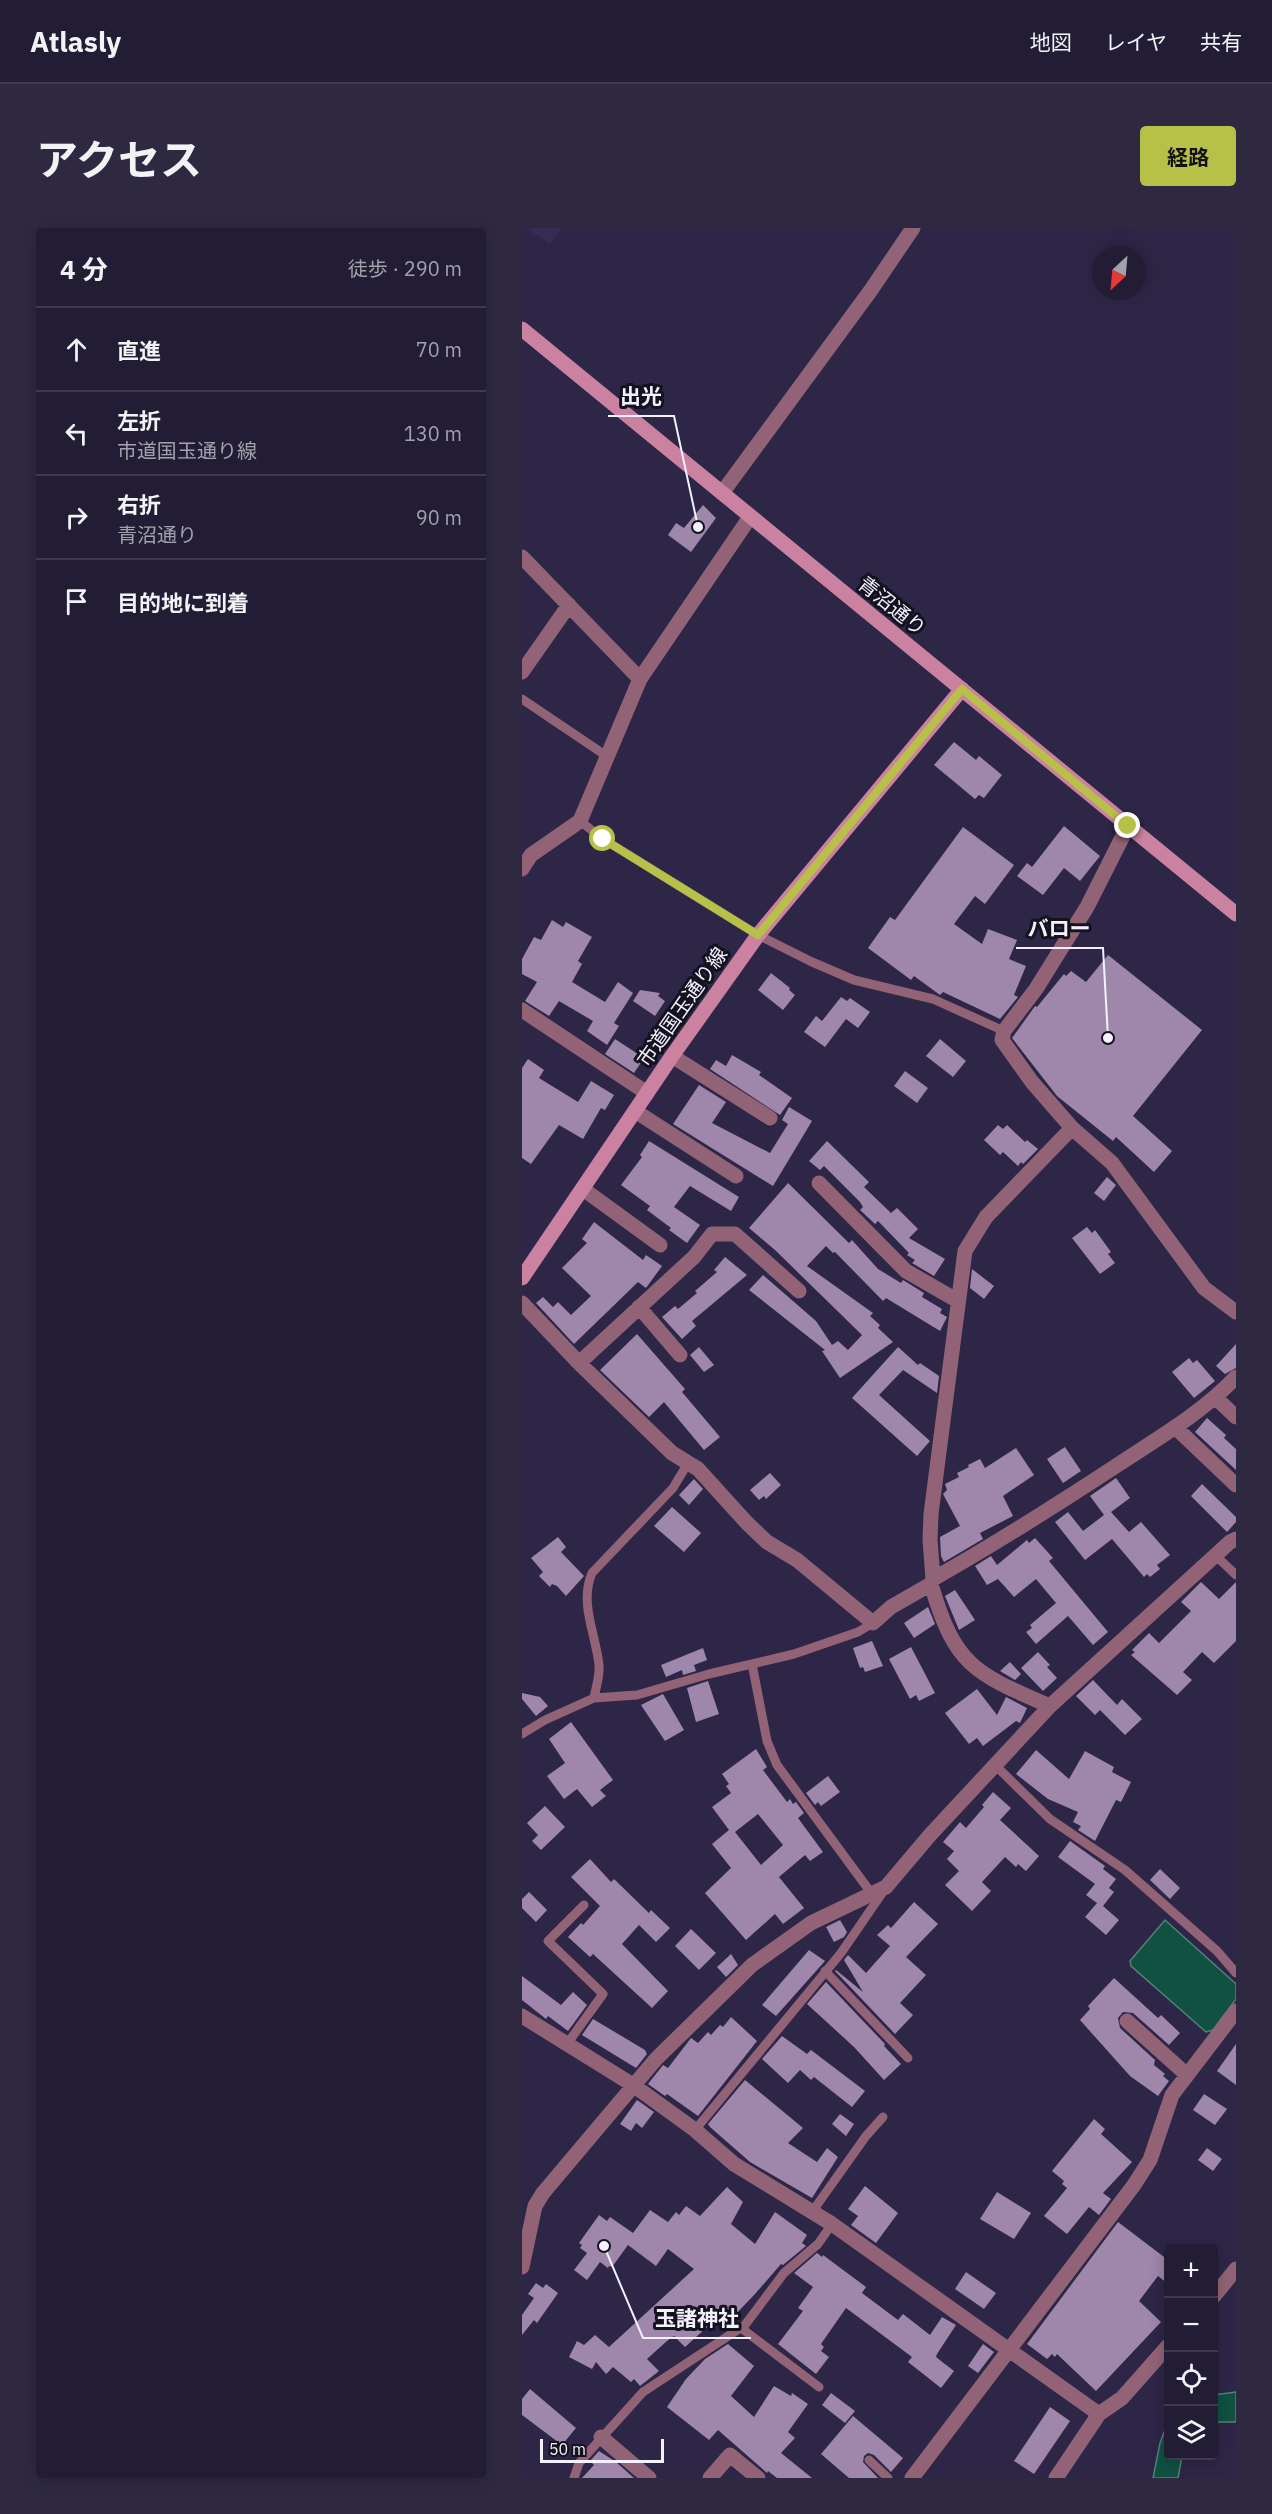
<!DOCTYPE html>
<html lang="ja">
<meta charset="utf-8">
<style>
:root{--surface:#221c34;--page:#2e2940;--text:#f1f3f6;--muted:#a2a1ac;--line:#3f3a4f;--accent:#b7c147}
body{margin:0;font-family:"IBM Plex Sans","Noto Sans JP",sans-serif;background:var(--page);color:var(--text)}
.controls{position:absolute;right:18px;bottom:18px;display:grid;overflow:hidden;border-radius:6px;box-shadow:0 3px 15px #0003}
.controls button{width:54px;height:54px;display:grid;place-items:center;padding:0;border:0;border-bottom:2px solid var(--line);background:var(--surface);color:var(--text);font:30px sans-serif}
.compass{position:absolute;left:570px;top:18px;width:54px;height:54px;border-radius:50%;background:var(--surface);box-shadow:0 3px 15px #0003;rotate:206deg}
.scale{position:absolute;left:18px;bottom:15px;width:124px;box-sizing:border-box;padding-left:6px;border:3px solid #f3f1fe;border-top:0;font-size:16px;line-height:21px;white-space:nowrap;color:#f3f1fe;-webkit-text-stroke:4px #151220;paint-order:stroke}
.stop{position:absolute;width:18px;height:18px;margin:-14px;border:4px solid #b7c147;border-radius:50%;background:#fff}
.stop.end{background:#b7c147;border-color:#fff;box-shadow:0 2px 6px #0008}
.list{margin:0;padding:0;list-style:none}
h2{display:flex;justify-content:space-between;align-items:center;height:78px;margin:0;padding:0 24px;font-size:26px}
h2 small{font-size:20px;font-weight:400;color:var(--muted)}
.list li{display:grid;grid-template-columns:39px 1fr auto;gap:18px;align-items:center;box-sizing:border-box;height:84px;padding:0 24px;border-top:2px solid var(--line)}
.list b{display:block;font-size:22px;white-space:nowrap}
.list p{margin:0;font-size:20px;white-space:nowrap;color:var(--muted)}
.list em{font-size:20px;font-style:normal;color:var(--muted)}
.icon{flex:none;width:33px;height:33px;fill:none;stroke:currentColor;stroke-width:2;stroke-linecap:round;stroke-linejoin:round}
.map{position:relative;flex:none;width:714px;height:2250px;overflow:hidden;border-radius:6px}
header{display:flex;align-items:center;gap:36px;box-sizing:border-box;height:84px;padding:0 30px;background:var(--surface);border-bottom:2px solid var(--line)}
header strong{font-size:28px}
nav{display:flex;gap:33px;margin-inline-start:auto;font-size:21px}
.intro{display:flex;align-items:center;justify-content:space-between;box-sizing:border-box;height:144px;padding:0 36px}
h1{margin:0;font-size:42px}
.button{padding:15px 27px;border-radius:6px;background:var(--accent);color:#111;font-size:21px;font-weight:700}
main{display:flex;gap:36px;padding:0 36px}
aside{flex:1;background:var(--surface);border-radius:6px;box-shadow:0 3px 15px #0003}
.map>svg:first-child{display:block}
.built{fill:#352c53}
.water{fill:#105142;stroke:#54817a;stroke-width:1.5}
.building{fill:#9e87ab;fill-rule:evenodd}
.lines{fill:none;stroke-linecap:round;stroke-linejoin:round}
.lane{stroke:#926376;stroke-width:9}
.street{stroke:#926376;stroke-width:15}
.secondary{stroke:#cb81a0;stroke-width:15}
.route{stroke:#b7c147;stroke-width:8}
.labels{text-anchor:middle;stroke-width:6;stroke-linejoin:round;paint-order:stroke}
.street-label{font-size:20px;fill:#f3f1fe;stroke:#151220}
.leader{fill:none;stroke:#f3f1fe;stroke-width:2}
.callout-dot{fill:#f3f1fe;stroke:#151220;stroke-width:2}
.callout-label{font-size:21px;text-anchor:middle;font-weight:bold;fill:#f3f1fe;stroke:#151220;stroke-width:6;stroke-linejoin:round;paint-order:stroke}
</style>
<header>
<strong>Atlasly</strong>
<nav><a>地図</a><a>レイヤ</a><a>共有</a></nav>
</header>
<div class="intro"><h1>アクセス</h1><a class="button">経路</a></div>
<main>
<aside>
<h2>4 分<small>徒歩 · 290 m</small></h2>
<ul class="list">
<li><svg class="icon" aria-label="ahead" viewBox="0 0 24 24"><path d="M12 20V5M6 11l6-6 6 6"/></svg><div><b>直進</b></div><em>70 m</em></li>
<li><svg class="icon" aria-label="left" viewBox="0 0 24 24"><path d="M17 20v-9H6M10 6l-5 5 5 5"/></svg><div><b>左折</b><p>市道国玉通り線</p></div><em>130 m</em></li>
<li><svg class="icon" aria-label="right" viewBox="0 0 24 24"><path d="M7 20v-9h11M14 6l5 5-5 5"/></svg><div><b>右折</b><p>青沼通り</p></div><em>90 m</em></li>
<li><svg class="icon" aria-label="arrive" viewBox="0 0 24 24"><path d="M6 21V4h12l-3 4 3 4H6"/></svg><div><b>目的地に到着</b></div></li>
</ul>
</aside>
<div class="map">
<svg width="714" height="2250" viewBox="0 0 714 2250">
<rect width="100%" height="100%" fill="#2d2646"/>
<path class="built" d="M4 0H39L28 16Z"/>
<path class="water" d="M643 1692 714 1756V1771L691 1802 684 1804 609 1738 608 1733Z
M714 2164V2194H692V2167Z
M646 2194V2228H660L656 2250H631L638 2215Z"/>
<path class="building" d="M181 277 194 290 169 324 146 307 154 295 162 300Z
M432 514 454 532 457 528 480 547 462 570 457 567 453 571 412 537Z
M542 598 578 628 558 653 542 640 521 667 495 648 505 635 510 639Z
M441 599 492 637 463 676 453 668 432 696 460 716 466 701 495 712 487 731 504 738 492 767 496 769 478 791 421 764 418 767 392 748 389 752 346 720 368 689 373 692Z
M30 692 41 699 44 694 70 709 56 733 60 736 50 754 83 774 96 754 111 765 92 795 97 798 85 817 65 803 71 793 37 773 27 788 3 773 15 754 0 746V731L12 709 19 712Z
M586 727 680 802 611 888 650 923 632 944 594 909 591 913 535 868 490 810 513 778 515 779 542 746 544 748 549 743 564 754Z
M249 745 268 760 267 762 273 767 261 782 236 762Z
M118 762 138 765 136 768 143 773 133 788 111 773Z
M319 769 325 773 328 770 348 784 336 800 324 791 303 819 282 804 294 788 300 793Z
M93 811 122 830 112 845 83 826Z
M418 811 444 833 431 849 404 828Z
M210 827 239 844 237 847 270 870 258 887 188 841 194 832 204 838Z
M6 831 22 842 17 850 56 874 69 853 92 867 83 882 79 880 61 911 37 897 9 936 0 930V840Z
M383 843 406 860 395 875 372 858Z
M177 857 204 874 190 895 248 925 266 896 260 892 267 879 290 893 251 958 151 896Z
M476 897 481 901 485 897 503 914 505 912 516 921 501 936 499 934 496 938 481 924 478 927 462 912Z
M127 913 217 969 209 983 168 958 152 979 178 997 165 1015 147 1002 149 1000 125 982 128 978 99 957 120 929 118 927Z
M305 913 347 954 342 959 369 985 375 980 396 1001 387 1010 423 1031 412 1048 390 1035 393 1032 385 1027 387 1025 356 993 353 996 338 982 341 979 338 974 302 938 298 942 287 933Z
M585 949 594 957 582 973 572 965Z
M266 955 327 1015 330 1012 356 1041 379 1055 381 1052 402 1065 400 1069 420 1081 418 1085 425 1089 418 1103 364 1070 361 1073 313 1024 311 1025 304 1018 285 1038 351 1085 348 1088 358 1097 356 1100 371 1114 318 1150 300 1123 303 1122 227 1062 241 1047 294 1093 310 1117 316 1113 326 1122 340 1107 253 1022 227 1000Z
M72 994 121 1032 124 1027 140 1038 124 1060 116 1054 52 1116 14 1075 21 1069 31 1079 36 1074 49 1087 69 1068 40 1040 65 1015 60 1011Z
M565 999 570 1005 573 1002 589 1024 586 1026 593 1035 578 1046 550 1010Z
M203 1029 225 1047 170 1093 174 1098 160 1111 140 1089 153 1078 156 1081 175 1065 173 1063 195 1044 192 1042Z
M450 1041 472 1058 462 1071 448 1060Z
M115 1106 163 1161 160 1164 198 1209 182 1222 142 1174 127 1189 78 1142Z
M714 1116V1140L703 1146 694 1138Z
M177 1119 192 1137 182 1144 168 1127Z
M376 1119 396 1137 398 1135 417 1148 415 1165 381 1142 357 1167 408 1213 395 1228 330 1170Z
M667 1130 671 1135 675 1132 693 1153 672 1170 650 1144Z
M685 1190 704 1207 702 1210 714 1221V1242L673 1204Z
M543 1219 559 1243 541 1255 525 1231Z
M494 1220 512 1247 481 1268 491 1288 458 1305 461 1311 422 1334 419 1328 418 1309 438 1298 421 1266 425 1262 423 1256 437 1249 435 1245 447 1239 446 1237 458 1231 463 1240Z
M248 1245 259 1257 244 1271 242 1268 237 1272 228 1262Z
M594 1250 608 1270 589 1284 607 1304 619 1294 648 1327 635 1337 638 1341 628 1349 625 1346 622 1349 590 1311 563 1332 533 1294 546 1284 561 1303 582 1287 568 1268Z
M172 1251 181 1261 167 1277 157 1267Z
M680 1256 714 1289V1294L705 1304 669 1268Z
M150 1279 179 1305 162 1324 132 1298Z
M36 1309 44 1319 39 1324 62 1348 44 1368 35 1358 30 1356 28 1359 17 1348 21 1344 9 1330Z
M513 1310 531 1330 527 1333 586 1404 571 1417 546 1388 514 1416 504 1404 510 1400 508 1397 534 1375 514 1351 492 1369 476 1351 465 1357 453 1338 469 1328 475 1337 505 1312 507 1315Z
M679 1354 697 1371 714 1354V1413L692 1435 680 1424 661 1444 670 1452 655 1467 609 1427 613 1424 610 1422 627 1405 637 1415 669 1383 659 1374Z
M433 1362 453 1392 437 1402 423 1368Z
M406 1379 413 1396 392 1410 382 1395Z
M350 1413 361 1438 343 1444 341 1439 338 1440 331 1420Z
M389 1419 413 1465 397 1473 394 1467 388 1471 367 1431Z
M181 1420 185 1432 172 1437 174 1443 161 1447 160 1442 144 1449 139 1437Z
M516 1424 528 1437 525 1439 535 1450 521 1463 499 1440Z
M488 1434 499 1446 493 1452 478 1443Z
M571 1452 595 1477 600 1471 620 1491 603 1507 578 1482 573 1487 554 1468Z
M186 1453 197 1486 174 1494 165 1460Z
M455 1461 475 1487 484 1469 505 1480 498 1495 494 1493 461 1518 455 1510 447 1516 423 1485Z
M0 1465 18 1469 26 1478 14 1488 0 1471Z
M141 1466 162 1502 143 1513 119 1477Z
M49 1494 91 1552 78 1562 84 1568 70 1579 55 1561 42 1571 25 1548 43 1535 27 1511Z
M234 1521 245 1539 241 1542 265 1574 268 1571 271 1576 274 1574 282 1585 276 1590 301 1624 288 1633 283 1627 257 1649 282 1680 261 1696 253 1686 224 1712 183 1665 209 1640 190 1616 207 1602 190 1579 209 1565 204 1558 207 1556 200 1546ZM236 1586 261 1617 239 1637 213 1604Z
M514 1522 547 1551 563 1523 592 1539 590 1544 609 1554 599 1574 594 1572 573 1613 556 1602 559 1598 551 1594 556 1584 526 1571 494 1546Z
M306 1548 318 1564 299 1578 296 1574 293 1577 284 1565Z
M471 1564 489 1580 478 1592 517 1628 504 1643 496 1636 494 1639 483 1629 460 1654 469 1663 450 1683 423 1657 437 1643 425 1631 432 1623 421 1614 438 1594 444 1600 462 1579 460 1577Z
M23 1578 43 1599 19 1622 10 1613 16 1607 5 1595Z
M548 1613 583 1638 581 1641 594 1651 587 1660 592 1664 581 1678 597 1692 584 1707 563 1689 575 1675 564 1667 573 1656 536 1629Z
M68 1631 89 1654 92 1651 127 1685 129 1682 148 1700 134 1714 117 1697 100 1716 146 1763 130 1780 71 1726 68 1729 46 1709 59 1695 61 1697 78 1678 49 1649Z
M638 1641 658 1660 648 1671 628 1652Z
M7 1664 25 1682 14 1694 0 1680V1671Z
M392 1674 416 1696 384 1729 404 1747 378 1775 391 1787 373 1806 313 1743 314 1742 341 1764 322 1732 326 1727 344 1745 368 1718 355 1707 366 1697 369 1700Z
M318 1692 325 1704 322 1709 312 1714 304 1699Z
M169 1701 194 1725 177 1742 153 1718Z
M287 1722 303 1733 254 1788 240 1777Z
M209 1726 216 1737 204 1749 195 1739Z
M0 1748 39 1777 51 1764 65 1777 46 1803 26 1788 24 1791 0 1772Z
M592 1750 636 1790 639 1787 658 1805 647 1817 611 1785 601 1784 596 1790 598 1800 633 1832 632 1837 643 1846 641 1848 647 1853 636 1868 608 1848 558 1792 568 1781 566 1778Z
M304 1754 363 1816 362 1818 379 1836 362 1852 332 1819 285 1776Z
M209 1789 235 1813 176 1888 145 1866 143 1868 126 1856 141 1837 146 1840 169 1810 176 1815 186 1804 189 1807 198 1797 201 1799Z
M71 1791 123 1822 125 1826 114 1840 60 1807Z
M260 1808 285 1826 289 1822 343 1863 330 1879 292 1849 289 1852 278 1842 266 1855 240 1831Z
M714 1816V1857L695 1843Z
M223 1852 281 1900 266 1915 295 1934 305 1920 316 1929 290 1970 228 1934 188 1899 186 1896Z
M682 1866 705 1881 693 1897 671 1882Z
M115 1872 132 1884 120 1900 114 1895 109 1903 98 1896Z
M318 1886 332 1896 324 1908 310 1896Z
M572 1891 583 1901 579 1906 610 1934 581 1965 589 1971 577 1987 567 1979 545 2006 522 1988 545 1960 540 1956 542 1953 530 1943Z
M685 1920 700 1931 691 1943 676 1932Z
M343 1958 376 1985 354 2015 329 1997 336 1988 326 1981Z
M205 1959 221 1974 209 1996 233 2016 253 1984 285 2007 280 2015 284 2018 261 2037 259 2036 233 2066 212 2088 205 2081 163 2119 152 2108 145 2113 125 2131 137 2143 118 2158 112 2151 109 2154 91 2139 84 2146 74 2134 70 2141 47 2129 55 2113 62 2117 73 2107 87 2119 172 2041 146 2021 134 2038 106 2017 90 2039 87 2038 86 2040 78 2034 65 2052 52 2042 65 2025 58 2020 60 2017 57 2015 77 1987 85 1993 88 1989 111 2005 128 1982 146 1994 154 1984 157 1987 164 1978 178 1988Z
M475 1964 509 1985 492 2011 458 1991Z
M596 1994 646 2032V2056L636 2048 617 2073 639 2094 574 2163 535 2126 533 2129 530 2126 525 2131 505 2116Z
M295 2025 300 2029 301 2027 344 2059 340 2065 376 2092 381 2086 408 2107 420 2089 434 2097 415 2126 414 2129 432 2143 419 2160 386 2134 390 2129 324 2080 299 2116 302 2119 299 2123 307 2129 294 2146 256 2116 281 2083 276 2080 291 2059 272 2045Z
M444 2044 474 2065 462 2081 433 2061Z
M14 2055 21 2060 24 2056 36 2065 15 2095 12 2092 0 2107V2087L12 2070 6 2066Z
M206 2116 232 2138 209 2168 232 2189 252 2158 269 2168 270 2165 286 2176 266 2204 273 2210 259 2225 290 2250H255L246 2243 245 2245 196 2202 187 2212 145 2179 164 2151 183 2131Z
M461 2116 472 2124 456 2145 446 2138Z
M8 2161 54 2200 40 2217 0 2187V2171Z
M309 2165 333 2183 323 2195 300 2177Z
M528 2179 548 2193 512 2246 492 2233Z
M331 2188 381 2230 369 2244 352 2227 346 2225 342 2228 341 2234 356 2250H327L299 2226Z
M77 2223 94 2234 112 2250H60L72 2237 68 2233Z"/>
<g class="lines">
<path class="lane" d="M0 471 86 529
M58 593 81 611 236 707 290 734 332 752 411 771 482 803
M693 1327 714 1347
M230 1436 245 1513 255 1537 350 1666
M72 1470C74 1459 78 1448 77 1437 74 1407 57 1375 70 1345L151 1260 166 1235
M0 1506 23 1492 72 1470 115 1467 187 1446 272 1426 336 1404 351 1395
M474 1538 528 1591 603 1642 695 1723 714 1745
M303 1743 386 1830
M45 1816 81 1766 26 1713 62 1677
M173 1902 319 1725 363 1661
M290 1984 344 1908 361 1889
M219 2100 297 2159
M347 2232 366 2250
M52 2250 57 2235 121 2164 223 2097 262 2045 296 2016 310 1996"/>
<path class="street" d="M200 265 349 62 391 0
M0 329 118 451
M0 444 47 377
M606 598 565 679 514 761 482 803 480 812 510 854 550 900 590 935 682 1060 714 1084
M0 641 9 627 58 593 118 451 228 289
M0 782 125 865
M150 828 248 890
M113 883 214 948
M297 955 384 1043 436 1073
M61 961 138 1017
M0 1075 57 1135 150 1225 176 1241 225 1295 245 1314 275 1332 351 1395 369 1379 409 1356
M117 1079 158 1127
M57 1135 172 1029 190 1006H213L277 1063
M694 1170 714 1189
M653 1199 714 1257
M411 1351C475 1315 536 1276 597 1236 638 1209 681 1184 714 1149
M528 1478C452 1445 433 1438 409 1356L411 1351 408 1312 409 1286 443 1023 464 989 550 900
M0 1788 111 1857 173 1902 212 1936 310 1996 577 2186
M605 1793 665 1847
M0 2039 13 1978 21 1965 134 1831 230 1737 289 1695 364 1659 408 1607 528 1478 708 1314 714 1311
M692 2068 714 2041
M79 2209 127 2250
M188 2250 208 2227 236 2250
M390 2250 612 1957 628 1932 650 1867 714 1783
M534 2250 577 2186 600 2170 646 2118"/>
<path class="secondary" d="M0 101 714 686
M0 1050 150 828 236 707 440 461"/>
</g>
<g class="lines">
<path class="route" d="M81 611 236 707 440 461 606 598"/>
</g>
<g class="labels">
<g class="street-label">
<text transform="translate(370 378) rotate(39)" y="7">青沼通り</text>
<text transform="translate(160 779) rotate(-55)" y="7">市道国玉通り線</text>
</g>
</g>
<path class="leader" d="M176 299L152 188H86M586 810L581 720H494M82 2018L121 2110H229"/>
<g class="callout-dot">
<circle cx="176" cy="299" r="6"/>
<circle cx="586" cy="810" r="6"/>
<circle cx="82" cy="2018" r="6"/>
</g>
<g class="callout-label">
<text x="119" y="176">出光</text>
<text x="537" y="708">バロー</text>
<text x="175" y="2098">玉諸神社</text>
</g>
</svg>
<div class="controls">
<button>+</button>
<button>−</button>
<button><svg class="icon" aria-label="locate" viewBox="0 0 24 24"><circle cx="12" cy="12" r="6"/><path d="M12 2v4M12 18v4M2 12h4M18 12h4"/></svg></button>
<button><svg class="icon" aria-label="layers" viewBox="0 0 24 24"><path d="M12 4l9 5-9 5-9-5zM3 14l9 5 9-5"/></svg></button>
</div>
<svg class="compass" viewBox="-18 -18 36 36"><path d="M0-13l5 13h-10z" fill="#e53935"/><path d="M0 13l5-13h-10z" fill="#a2a1ac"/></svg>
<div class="scale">50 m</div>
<div class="stop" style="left:81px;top:611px"></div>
<div class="stop end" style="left:606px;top:598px"></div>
</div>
</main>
